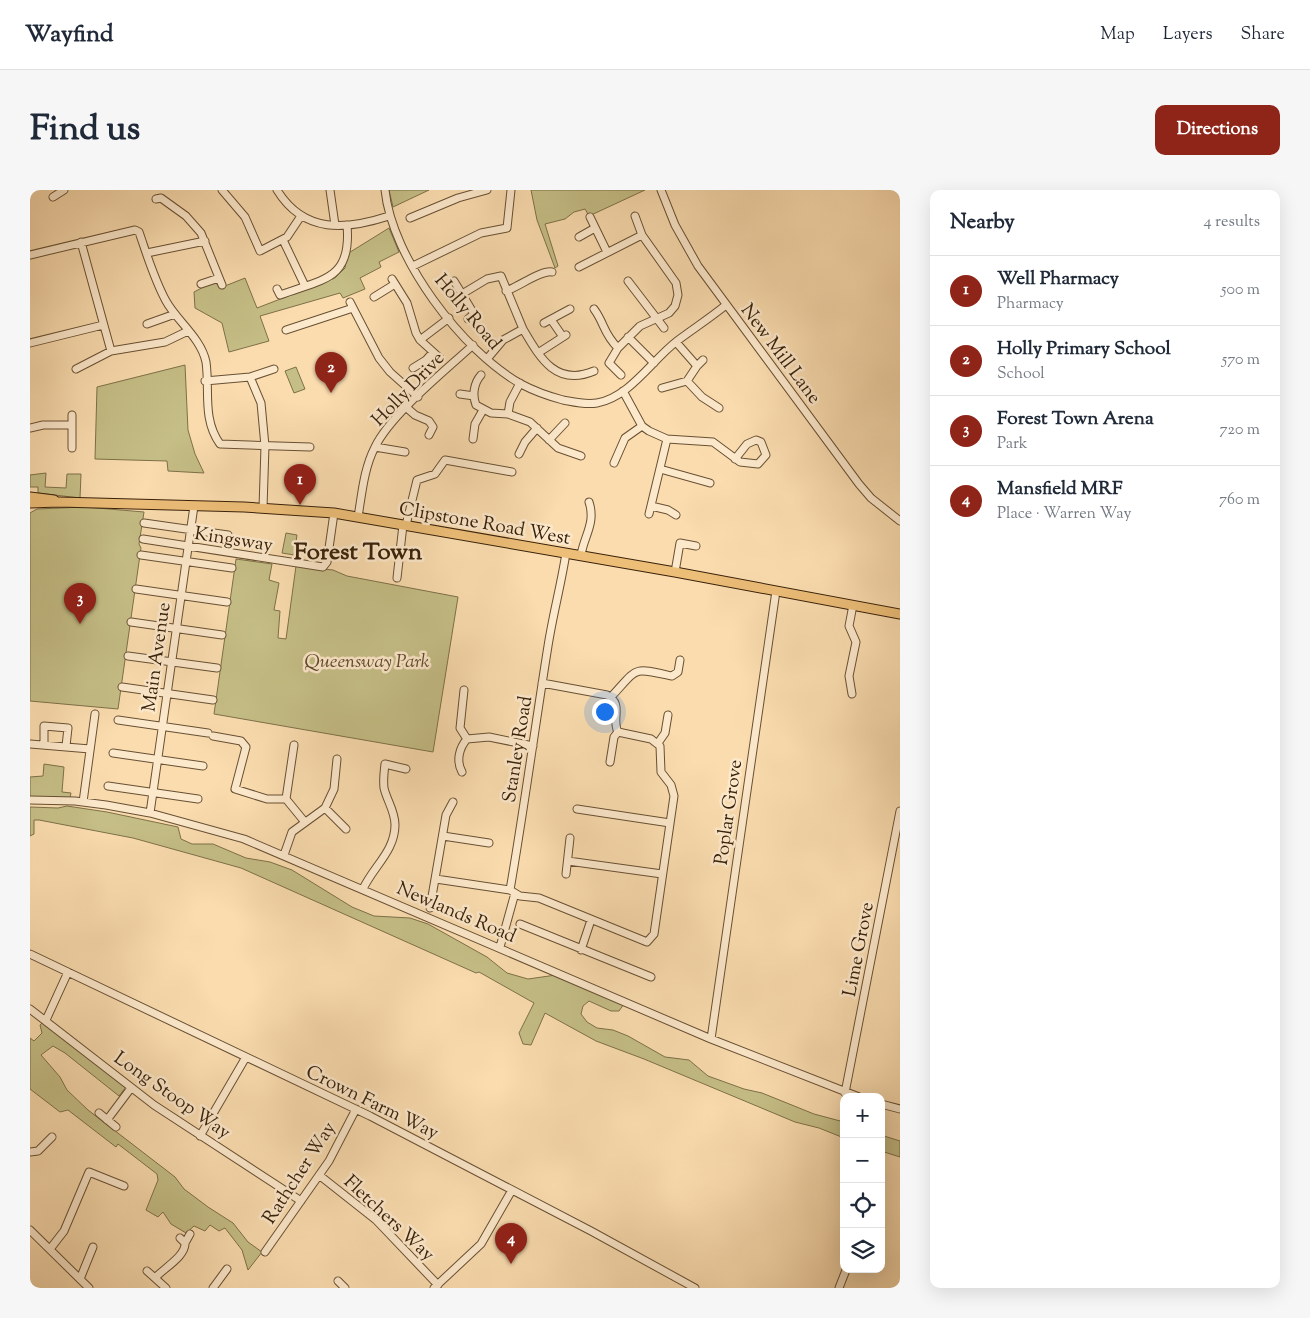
<!DOCTYPE html>
<meta charset="utf-8">
<style>
:root{--surface:#fff;--page:#f6f6f7;--text:#1f2937;--muted:#747a83;--line:#e0e1e3;--accent:#8f2418}
body{margin:0;font-family:"Sorts Mill Goudy",serif;background:var(--page);color:var(--text)}
.controls{position:absolute;right:15px;bottom:15px;display:grid;overflow:hidden;border-radius:10px;box-shadow:0 5px 20px #0002}
.controls button{width:45px;height:45px;display:grid;place-items:center;padding:0;border:0;border-bottom:1px solid var(--line);background:var(--surface);color:var(--text);font:25px sans-serif}
.you{position:absolute;left:574px;top:521px;width:18px;height:18px;margin:-12px;border:4px solid #fff;border-radius:50%;background:#1a73e8;box-shadow:0 0 0 8px #1a73e833}
.badge{display:grid;place-items:center;width:32px;height:32px;border-radius:50%;background:var(--accent);color:#fff;font-size:16px;font-weight:700}
.pin{position:absolute;translate:-50% -41px;filter:drop-shadow(0 1px 2px #0008)}
.pin::after{content:'';position:absolute;top:26px;width:18px;height:15px;background:inherit;clip-path:polygon(0 0,100% 0,50% 100%)}
.list{margin:0;padding:0;list-style:none}
h2{display:flex;justify-content:space-between;align-items:center;height:65px;margin:0;padding:0 20px;font-size:21px}
h2 small{font-size:16px;font-weight:400;color:var(--muted)}
.list li{display:grid;grid-template-columns:32px 1fr auto;gap:15px;align-items:center;box-sizing:border-box;height:70px;padding:0 20px;border-top:1px solid var(--line)}
.list b{display:block;font-size:19px;white-space:nowrap}
.list p{margin:0;font-size:16px;white-space:nowrap;color:var(--muted)}
.list em{font-size:16px;font-style:normal;color:var(--muted)}
.icon{flex:none;width:28px;height:28px;fill:none;stroke:currentColor;stroke-width:2;stroke-linecap:round;stroke-linejoin:round}
.map{position:relative;flex:none;width:870px;height:1098px;overflow:hidden;border-radius:10px}
header{display:flex;align-items:center;gap:30px;box-sizing:border-box;height:70px;padding:0 25px;background:var(--surface);border-bottom:1px solid var(--line)}
header strong{font-size:24px}
nav{display:flex;gap:28px;margin-inline-start:auto;font-size:18px}
.intro{display:flex;align-items:center;justify-content:space-between;box-sizing:border-box;height:120px;padding:0 30px}
h1{margin:0;font-size:35px}
.button{padding:12px 22px;border-radius:10px;background:var(--accent);color:#fff;font-size:18px;font-weight:700}
main{display:flex;gap:30px;padding:0 30px}
aside{flex:1;background:var(--surface);border-radius:10px;box-shadow:0 5px 20px #0002}
.map>svg:first-child{display:block}
.green{fill:#c5be86;stroke:#7e7048}
.lines{fill:none;stroke-linecap:round;stroke-linejoin:round}
.minor-casing{stroke:#685033;stroke-width:9}
.major-casing{stroke:#38210a;stroke-width:11}
.minor{stroke:#fce8cb;stroke-width:7}
.major{stroke:#edbe78;stroke-width:9}
.labels{text-anchor:middle;stroke-width:5;stroke-linejoin:round;paint-order:stroke}
.street-label{font-size:19px;fill:#38210a;stroke:#fce8cb}
.park-label{font-size:19px;font-style:italic;fill:#5b4829;stroke:#fce8cb}
.district-label{font-size:24px;font-weight:bold;fill:#38210a;stroke:#fce8cb}
</style>
<header>
<strong>Wayfind</strong>
<nav><a>Map</a><a>Layers</a><a>Share</a></nav>
</header>
<div class="intro"><h1>Find us</h1><a class="button">Directions</a></div>
<main>
<div class="map">
<svg width="870" height="1098" viewBox="0 0 870 1098">
<rect width="100%" height="100%" fill="#fadcaf"/>
<filter id="stains"><feTurbulence type="fractalNoise" baseFrequency=".004" numOctaves="4"/><feColorMatrix values="0 0 0 0 .2 0 0 0 0 .09 0 0 0 0 .02 0 0 0 .5 -.17"/></filter>
<radialGradient id="worn" r=".72"><stop offset=".6" stop-color="#630" stop-opacity="0"/><stop offset="1" stop-color="#630" stop-opacity=".3"/></radialGradient>
<path class="green" d="M359 0H399L363 17Z
M501 0H615L559 26 555 19 544 22 535 29 515 34 528 76 525 78 507 30Z
M359 38 369 62 349 72 351 77 330 88 335 99 313 108 310 103 230 126 239 151 199 162 192 133 165 118 164 102 183 92 189 95 190 98 215 88 227 118 305 88 315 78 317 64Z
M155 175 158 240 165 264 174 283 138 281 137 271 65 269 67 197Z
M266 177 275 199 264 203 255 181Z
M16 283 15 297 36 298 37 284H51L50 308 8 303V297H0V285Z
M55 317 114 322 109 354 111 358 88 519 0 511V323L7 319Z
M256 343 267 345 264 365 252 363Z
M206 369 242 374 239 390 249 393 244 420 250 421 248 448 256 449 266 376 303 380 317 386 428 407 403 562 184 524Z
M14 574 34 577 32 602 41 603 40 608 0 607V587L13 586Z
M37 616 77 622 148 637 151 649 162 654H183L216 668 240 672 262 680 322 717 344 726 380 728 398 734 457 767 477 783 498 789 526 785 594 814 589 821H581L559 811 553 816 551 824 557 832 567 838 583 840 598 846 635 867 659 870 678 886 714 899 732 903 784 924 814 932V948L789 938 765 932 614 869 566 851 515 823 501 855 493 854 489 843 504 813 449 782 446 783 211 678 103 648 9 630H4V644L0 646V617L28 618Z
M13 832 96 897 89 906 35 863 23 856 11 865 30 887 37 900 58 920 145 987 154 999 178 1017 203 1033 218 1052 232 1062 218 1080 212 1060 195 1038 189 1041 180 1035 175 1041 164 1036 156 1043 141 1034 133 1022 128 1027 116 1020 128 990 127 984 88 954 86 957 38 920 30 922 0 899V848L4 851 12 843 10 835Z
M851 945 870 951V967L851 961Z"/>
<g class="lines">
<defs>
<path id="minor" d="M192 0 215 27 230 61 257 47 271 26
M247 0C274 44 316 40 359 26
M300 0 305 35
M355 0C362 68 432 161 491 194 504 201 518 206 533 210 544 212 555 215 567 213 600 207 622 170 647 151 663 139 680 128 696 115
M631 0 645 35 668 76 829 294 841 308 870 331
M23 7 34 0
M126 9 131 8 156 26 171 43 192 95
M560 27 577 62
M380 28 428 8 457 0
M549 47 565 38
M253 50 275 96
M51 52 81 161
M117 63 175 51
M0 65 105 40 109 42C117 65 124 89 136 111 147 131 171 148 176 172 180 200 172 229 190 254L280 257
M383 76 451 43 477 38 481 0
M549 77 612 45
M362 89 377 113 386 143 390 150 419 128
M424 91 432 104
M598 91 634 138
M171 94 189 88
M247 99 250 105C293 89 322 90 317 35
M476 101C490 96 511 80 522 82
M344 107 365 94
M320 112 349 168 360 182 388 207
M564 119C575 134 573 143 588 158L610 136 639 123 645 116 648 105 646 93 612 45 605 26
M438 129 444 124 432 104 457 89 471 86 493 139
M522 131 533 147
M514 133 540 119
M117 134 145 124
M256 140 323 118
M598 147 624 173
M390 150 411 169
M646 152 667 176 657 191 672 207 689 218
M0 153 73 135
M588 158 579 173 591 185
M508 163 536 145
M457 169 473 150 493 139C510 168 526 197 564 181
M667 176 673 170
M383 178 396 170 403 162
M46 179 81 161 135 152 158 141
M451 185C444 193 442 205 446 215L461 223 478 224
M220 187 231 213 235 256 233 318
M175 191 220 187 244 179
M490 193 480 212 478 224 500 232 528 258 551 266
M632 198 657 191
M593 201 612 236 619 241 637 249 683 252 710 272 728 274 736 265 731 252 726 250 717 254 705 269
M430 204 444 206
M377 218 385 225 399 231 403 237 399 245
M42 225V258
M0 238 13 235H42
M443 249 445 234 453 220
M519 250 535 233
M345 257 375 262
M489 264 495 252 507 238
M584 273 595 248 612 236
M630 279 680 293
M621 316 638 320 646 325
M619 324 637 249
M328 327C332 303 334 278 345 257 361 224 415 181 443 155
M114 333 198 345
M376 335 387 290 405 284 415 270 482 282
M113 349 293 377 297 372 304 323
M111 365 202 378
M551 365C554 346 566 333 559 312
M645 382 650 353 666 356
M367 388 373 335
M106 399 197 412
M101 432 192 445
M98 466 187 478
M512 493 577 505C594 514 581 529 588 542L621 549 630 556 631 582 641 595 644 606 624 744 617 752 509 708 490 706 480 700C494 619 505 537 518 456 523 424 531 395 536 363
M92 497 183 510
M434 500 430 538 437 549
M822 504 819 486 826 452 819 436 823 415
M581 507C609 477 601 477 642 486L648 482 650 470
M88 530 178 543
M183 546 211 551 216 557 205 599 237 609H256
M628 553 635 543 638 525
M0 554 60 559
M14 554V536L38 538 36 556
M264 555 256 609 274 631
M83 563 173 576
M580 572 584 547 588 542
M432 582C426 571 429 558 437 549L459 547 503 556
M78 596 168 609
M0 610 45 611 76 615 120 623 214 649 681 849 829 907
M53 612 65 524
M295 618 316 639
M547 619 640 633
M120 623 164 316
M413 646 459 653
M254 665 262 642 295 618 304 599 307 569
M538 671 632 684
M536 684 540 648
M406 689 480 700
M333 699C343 677 365 661 365 635 365 621 357 611 354 598 353 590 354 582 355 574L376 579
M400 718 416 625 423 612
M490 734 621 787
M470 757 485 703
M551 760 561 730
M0 764 340 926 561 1041 665 1098
M0 819 124 915 271 1011
M16 830 38 782
M681 849 746 401
M815 903 870 621
M851 914 870 919
M69 923 86 937
M77 930 101 898
M170 946 216 867
M0 962 8 961 22 947
M289 985 346 1030 408 1095
M0 1040 59 1098
M150 1048 155 1053 160 1044
M20 1059 34 1041 59 982 94 996
M235 1062 299 971 326 919
M117 1081 136 1098
M125 1088C134 1078 156 1066 155 1053
M50 1089 63 1057
M308 1091 315 1098
M183 1098 197 1079
M404 1098 451 1054 482 1000
M809 1098 816 1080"/>
<path id="major" d="M0 307 24 310
M0 313 29 312 214 317 304 323 645 382 870 424"/>
</defs>
<use href="#minor" class="minor-casing"/>
<use href="#major" class="major-casing"/>
<use href="#minor" class="minor"/>
<use href="#major" class="major"/>
</g>
<g class="labels">
<g class="street-label">
<text transform="translate(439 121) rotate(50)" y="7">Holly Road</text>
<text transform="translate(752 163) rotate(53)" y="7">New Mill Lane</text>
<text transform="translate(377 198) rotate(-46)" y="7">Holly Drive</text>
<text transform="translate(455 332) rotate(10)" y="7">Clipstone Road West</text>
<text transform="translate(204 348) rotate(9)" y="7">Kingsway</text>
<text transform="translate(125 467) rotate(-82)" y="7">Main Avenue</text>
<text transform="translate(486 559) rotate(-81)" y="7">Stanley Road</text>
<text transform="translate(697 622) rotate(-82)" y="7">Poplar Grove</text>
<text transform="translate(427 721) rotate(23)" y="7">Newlands Road</text>
<text transform="translate(827 759) rotate(-79)" y="7">Lime Grove</text>
<text transform="translate(143 904) rotate(35)" y="7">Long Stoop Way</text>
<text transform="translate(343 911) rotate(26)" y="7">Crown Farm Way</text>
<text transform="translate(268 982) rotate(-57)" y="7">Rathcher Way</text>
<text transform="translate(360 1027) rotate(43)" y="7">Fletchers Way</text>
</g>
<g class="park-label">
<text x="337" y="477">Queensway Park</text>
</g>
<g class="district-label">
<text x="328" y="369">Forest Town</text>
</g>
</g>
<rect width="100%" height="100%" filter="url(#stains)"/>
<rect width="100%" height="100%" fill="url(#worn)"/>
</svg>
<div class="controls">
<button>+</button>
<button>−</button>
<button><svg class="icon" aria-label="locate" viewBox="0 0 24 24"><circle cx="12" cy="12" r="6"/><path d="M12 2v4M12 18v4M2 12h4M18 12h4"/></svg></button>
<button><svg class="icon" aria-label="layers" viewBox="0 0 24 24"><path d="M12 4l9 5-9 5-9-5zM3 14l9 5 9-5"/></svg></button>
</div>
<div class="you"></div>
<div class="pin badge" style="left:270px;top:315px">1</div>
<div class="pin badge" style="left:301px;top:203px">2</div>
<div class="pin badge" style="left:50px;top:434px">3</div>
<div class="pin badge" style="left:481px;top:1074px">4</div>
</div>
<aside>
<h2>Nearby<small>4 results</small></h2>
<ul class="list">
<li><span class="badge">1</span><div><b>Well Pharmacy</b><p>Pharmacy</p></div><em>500 m</em></li>
<li><span class="badge">2</span><div><b>Holly Primary School</b><p>School</p></div><em>570 m</em></li>
<li><span class="badge">3</span><div><b>Forest Town Arena</b><p>Park</p></div><em>720 m</em></li>
<li><span class="badge">4</span><div><b>Mansfield MRF</b><p>Place · Warren Way</p></div><em>760 m</em></li>
</ul>
</aside>
</main>
